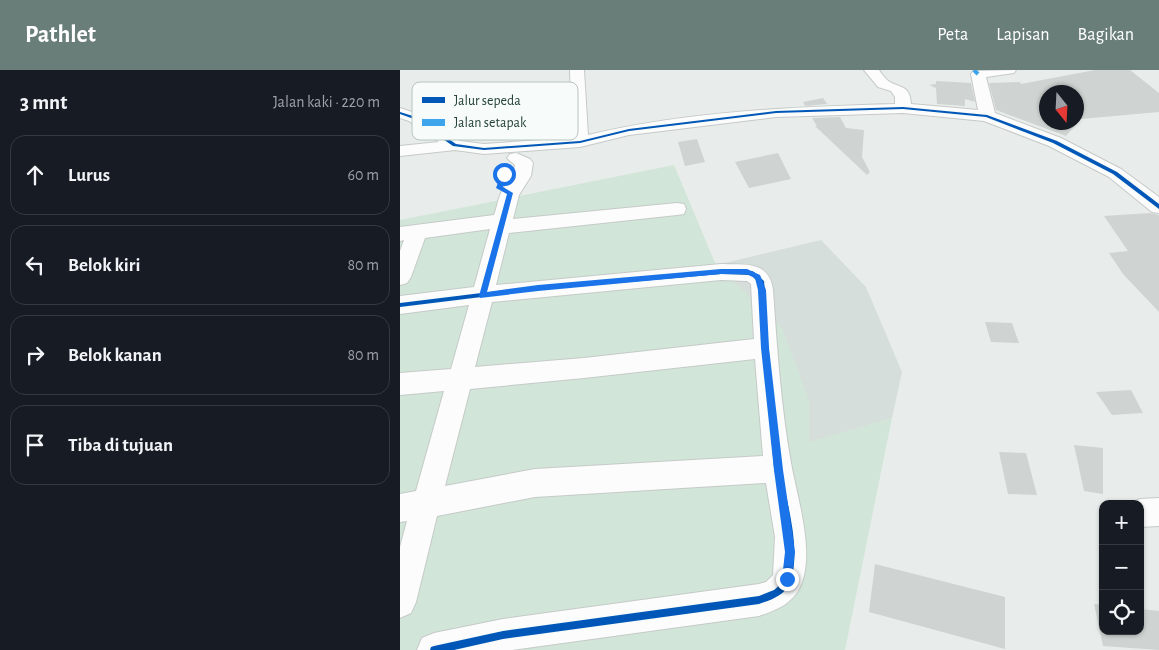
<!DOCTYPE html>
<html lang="id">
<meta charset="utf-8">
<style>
:root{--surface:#171b24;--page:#242831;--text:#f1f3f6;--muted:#9ea1a6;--line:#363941;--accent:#697e78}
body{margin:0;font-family:"Alegreya Sans",sans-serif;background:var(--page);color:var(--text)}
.controls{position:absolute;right:15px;bottom:15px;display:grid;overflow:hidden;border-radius:10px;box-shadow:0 1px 4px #0004}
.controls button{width:45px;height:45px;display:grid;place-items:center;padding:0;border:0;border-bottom:1px solid var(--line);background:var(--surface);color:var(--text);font:25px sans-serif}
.compass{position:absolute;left:639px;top:15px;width:45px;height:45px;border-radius:50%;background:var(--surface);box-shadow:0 1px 4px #0004;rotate:162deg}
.stop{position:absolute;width:15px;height:15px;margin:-11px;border:4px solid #1a73e8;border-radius:50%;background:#fff}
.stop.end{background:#1a73e8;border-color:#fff;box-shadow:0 1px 5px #0008}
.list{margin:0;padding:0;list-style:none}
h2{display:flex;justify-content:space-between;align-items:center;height:65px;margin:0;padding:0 20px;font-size:21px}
h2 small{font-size:16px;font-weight:400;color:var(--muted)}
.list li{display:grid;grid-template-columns:32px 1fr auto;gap:15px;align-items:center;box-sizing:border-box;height:80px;margin:0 10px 10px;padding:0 10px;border:1px solid var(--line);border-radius:15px}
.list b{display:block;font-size:19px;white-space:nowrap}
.list em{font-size:16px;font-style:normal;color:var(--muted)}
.icon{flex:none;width:28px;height:28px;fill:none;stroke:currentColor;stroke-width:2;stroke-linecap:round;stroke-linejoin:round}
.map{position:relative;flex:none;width:759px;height:580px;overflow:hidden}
header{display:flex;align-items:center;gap:30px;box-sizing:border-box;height:70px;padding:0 25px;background:var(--accent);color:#fff}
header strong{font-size:24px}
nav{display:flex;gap:28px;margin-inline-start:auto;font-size:18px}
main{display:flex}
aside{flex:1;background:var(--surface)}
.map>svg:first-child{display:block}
.built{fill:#d6dedb}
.green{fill:#d1e6d8}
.building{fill:#cfd4d2;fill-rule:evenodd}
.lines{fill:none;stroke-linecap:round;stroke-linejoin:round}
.street-casing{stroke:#c5cac8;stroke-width:2}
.street{fill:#fcfcfc;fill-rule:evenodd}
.quiet{stroke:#3ea4ec;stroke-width:4;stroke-dasharray:7 4;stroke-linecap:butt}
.cycleway-casing{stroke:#f7fbf9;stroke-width:3}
.cycleway{fill:#0057b8;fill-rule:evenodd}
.route{fill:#1a73e8}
.key{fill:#f7fbf9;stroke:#b8c4c0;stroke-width:1}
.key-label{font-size:14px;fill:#24423a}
</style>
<header>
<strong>Pathlet</strong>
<nav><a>Peta</a><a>Lapisan</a><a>Bagikan</a></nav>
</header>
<main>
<aside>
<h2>3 mnt<small>Jalan kaki · 220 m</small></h2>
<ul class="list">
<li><svg class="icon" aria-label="ahead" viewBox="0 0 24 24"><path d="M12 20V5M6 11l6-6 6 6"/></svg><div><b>Lurus</b></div><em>60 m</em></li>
<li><svg class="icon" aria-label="left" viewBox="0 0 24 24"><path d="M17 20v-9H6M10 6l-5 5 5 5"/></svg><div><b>Belok kiri</b></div><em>80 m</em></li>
<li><svg class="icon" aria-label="right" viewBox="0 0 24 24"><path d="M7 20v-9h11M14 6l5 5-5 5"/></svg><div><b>Belok kanan</b></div><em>80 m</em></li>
<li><svg class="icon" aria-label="arrive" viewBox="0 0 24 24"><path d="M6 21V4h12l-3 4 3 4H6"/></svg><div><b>Tiba di tujuan</b></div></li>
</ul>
</aside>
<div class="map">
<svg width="759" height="580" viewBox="0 0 759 580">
<rect width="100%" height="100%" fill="#e8edeb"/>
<path class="built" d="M421 170 466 217 502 302 492 348 409 373V330L316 195Z"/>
<path class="green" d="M274 95 316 195 382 258 409 330V372L492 348 445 580H0V150Z"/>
<path class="building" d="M695 0H730L759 23V42L681 49 666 66 596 40 589 13 620 12 621 14ZM646 22H676V52H646Z
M536 11 571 13 575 32 565 29V36L537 34 536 18 529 15 536 14Z
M423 28 427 34 405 36 403 32Z
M440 47 446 58 464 60 462 87 470 102 467 105 415 56H417L412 48Z
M297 69 305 92 285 96 278 72Z
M378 83 391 109 349 118 335 92Z
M750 143 759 145V242L723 204 709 183 728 181 704 146Z
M585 252 612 253 619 273 591 272Z
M731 320 743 343 712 345 696 322Z
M674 375 703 378V424L684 421Z
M599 382 626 383 637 425 608 424Z
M475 494 605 527V579L469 542Z
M694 534 703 535V561H740V539L759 541V580L703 576Z"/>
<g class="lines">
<defs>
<path id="street" d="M170 0H184L188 65C288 41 392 37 495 34V27L491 21 478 17 464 0H479C481 3 484 7 487 10 498 19 510 13 511 34L578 40 571 4 573 1 616 0 614 3 586 7 595 43 661 68 721 99 759 127V143L752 142 709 107 649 76 584 51 503 43 376 47 229 65 180 77 84 84 55 80 0 86V76L39 72 9 51 0 48V38L21 45 60 71 84 74 172 68Z
M116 83 130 89 133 93 131 106 119 125 113 149 277 133 284 134 286 139 284 144 277 145 109 163 96 215 321 194C344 195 369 190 373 220 377 278 381 337 391 393 397 426 413 476 403 509 396 532 380 539 359 546L112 580H17L22 568 34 563 103 549 359 514 366 512 373 505 375 467 366 413 135 427 37 446 16 532 11 543 0 548V477L7 451 0 452V424L16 421 44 321 0 325V303L51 299 69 235 0 244V226L74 217 90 159 25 168 11 207 7 213 0 215V181L4 170 0 171V157L94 145C97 138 98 128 102 121 108 110 113 109 115 95L107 88 110 84ZM321 210 347 211 351 214 354 269 184 288 75 297 92 232ZM355 289 363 386 135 399 45 416 70 319 184 308Z
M759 428V456L740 457V434L730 433 740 429Z"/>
</defs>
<use href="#street" class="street-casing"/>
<use href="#street" class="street"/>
<path class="quiet" d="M574 0 578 4"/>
<defs>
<path id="cycleway" d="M503 37 587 45 657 71 717 102 759 134V139L713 104 653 73 586 47 503 39 376 43 229 61 180 73 84 80 53 76 14 49 0 44V42L16 47 56 74 84 78 180 71 229 59 376 41Z
M321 200 352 201 354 202 364 211C366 231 367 252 368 272 372 314 376 356 381 397 386 433 400 471 392 507 388 524 374 529 359 534L103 569 54 580H30L31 577 34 576 103 561 359 526 374 520 381 514 383 510 386 495V482L384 453 374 398 370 354 363 287 358 212 351 205 321 204 138 220 0 237V233L138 216Z"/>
</defs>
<use href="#cycleway" class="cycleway-casing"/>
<use href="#cycleway" class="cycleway"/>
</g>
<path class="route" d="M102 102 107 104 103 117 113 123 87 222 138 215 321 199H347L360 205 366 220 369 278 383 400 395 482 391 513 387 514 384 513 382 509 385 482 374 400 361 278 358 220 355 208 346 204H321L138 221 80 228 79 226 107 124 96 118Z"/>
<rect x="12" y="12" width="166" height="58" rx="8" class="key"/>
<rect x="22" y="27" width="23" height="6" fill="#0057b8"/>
<rect x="22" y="49" width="23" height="7" fill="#3ea4ec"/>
<g class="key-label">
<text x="54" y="35">Jalur sepeda</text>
<text x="54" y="57">Jalan setapak</text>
</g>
</svg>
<div class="controls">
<button>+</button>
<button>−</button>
<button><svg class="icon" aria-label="locate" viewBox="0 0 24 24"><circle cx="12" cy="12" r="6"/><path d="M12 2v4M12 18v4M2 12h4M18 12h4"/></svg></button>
</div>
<svg class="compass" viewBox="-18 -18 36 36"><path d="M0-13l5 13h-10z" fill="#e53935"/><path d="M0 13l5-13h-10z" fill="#9ea1a6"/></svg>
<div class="stop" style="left:104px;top:104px"></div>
<div class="stop end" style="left:387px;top:509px"></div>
</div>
</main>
